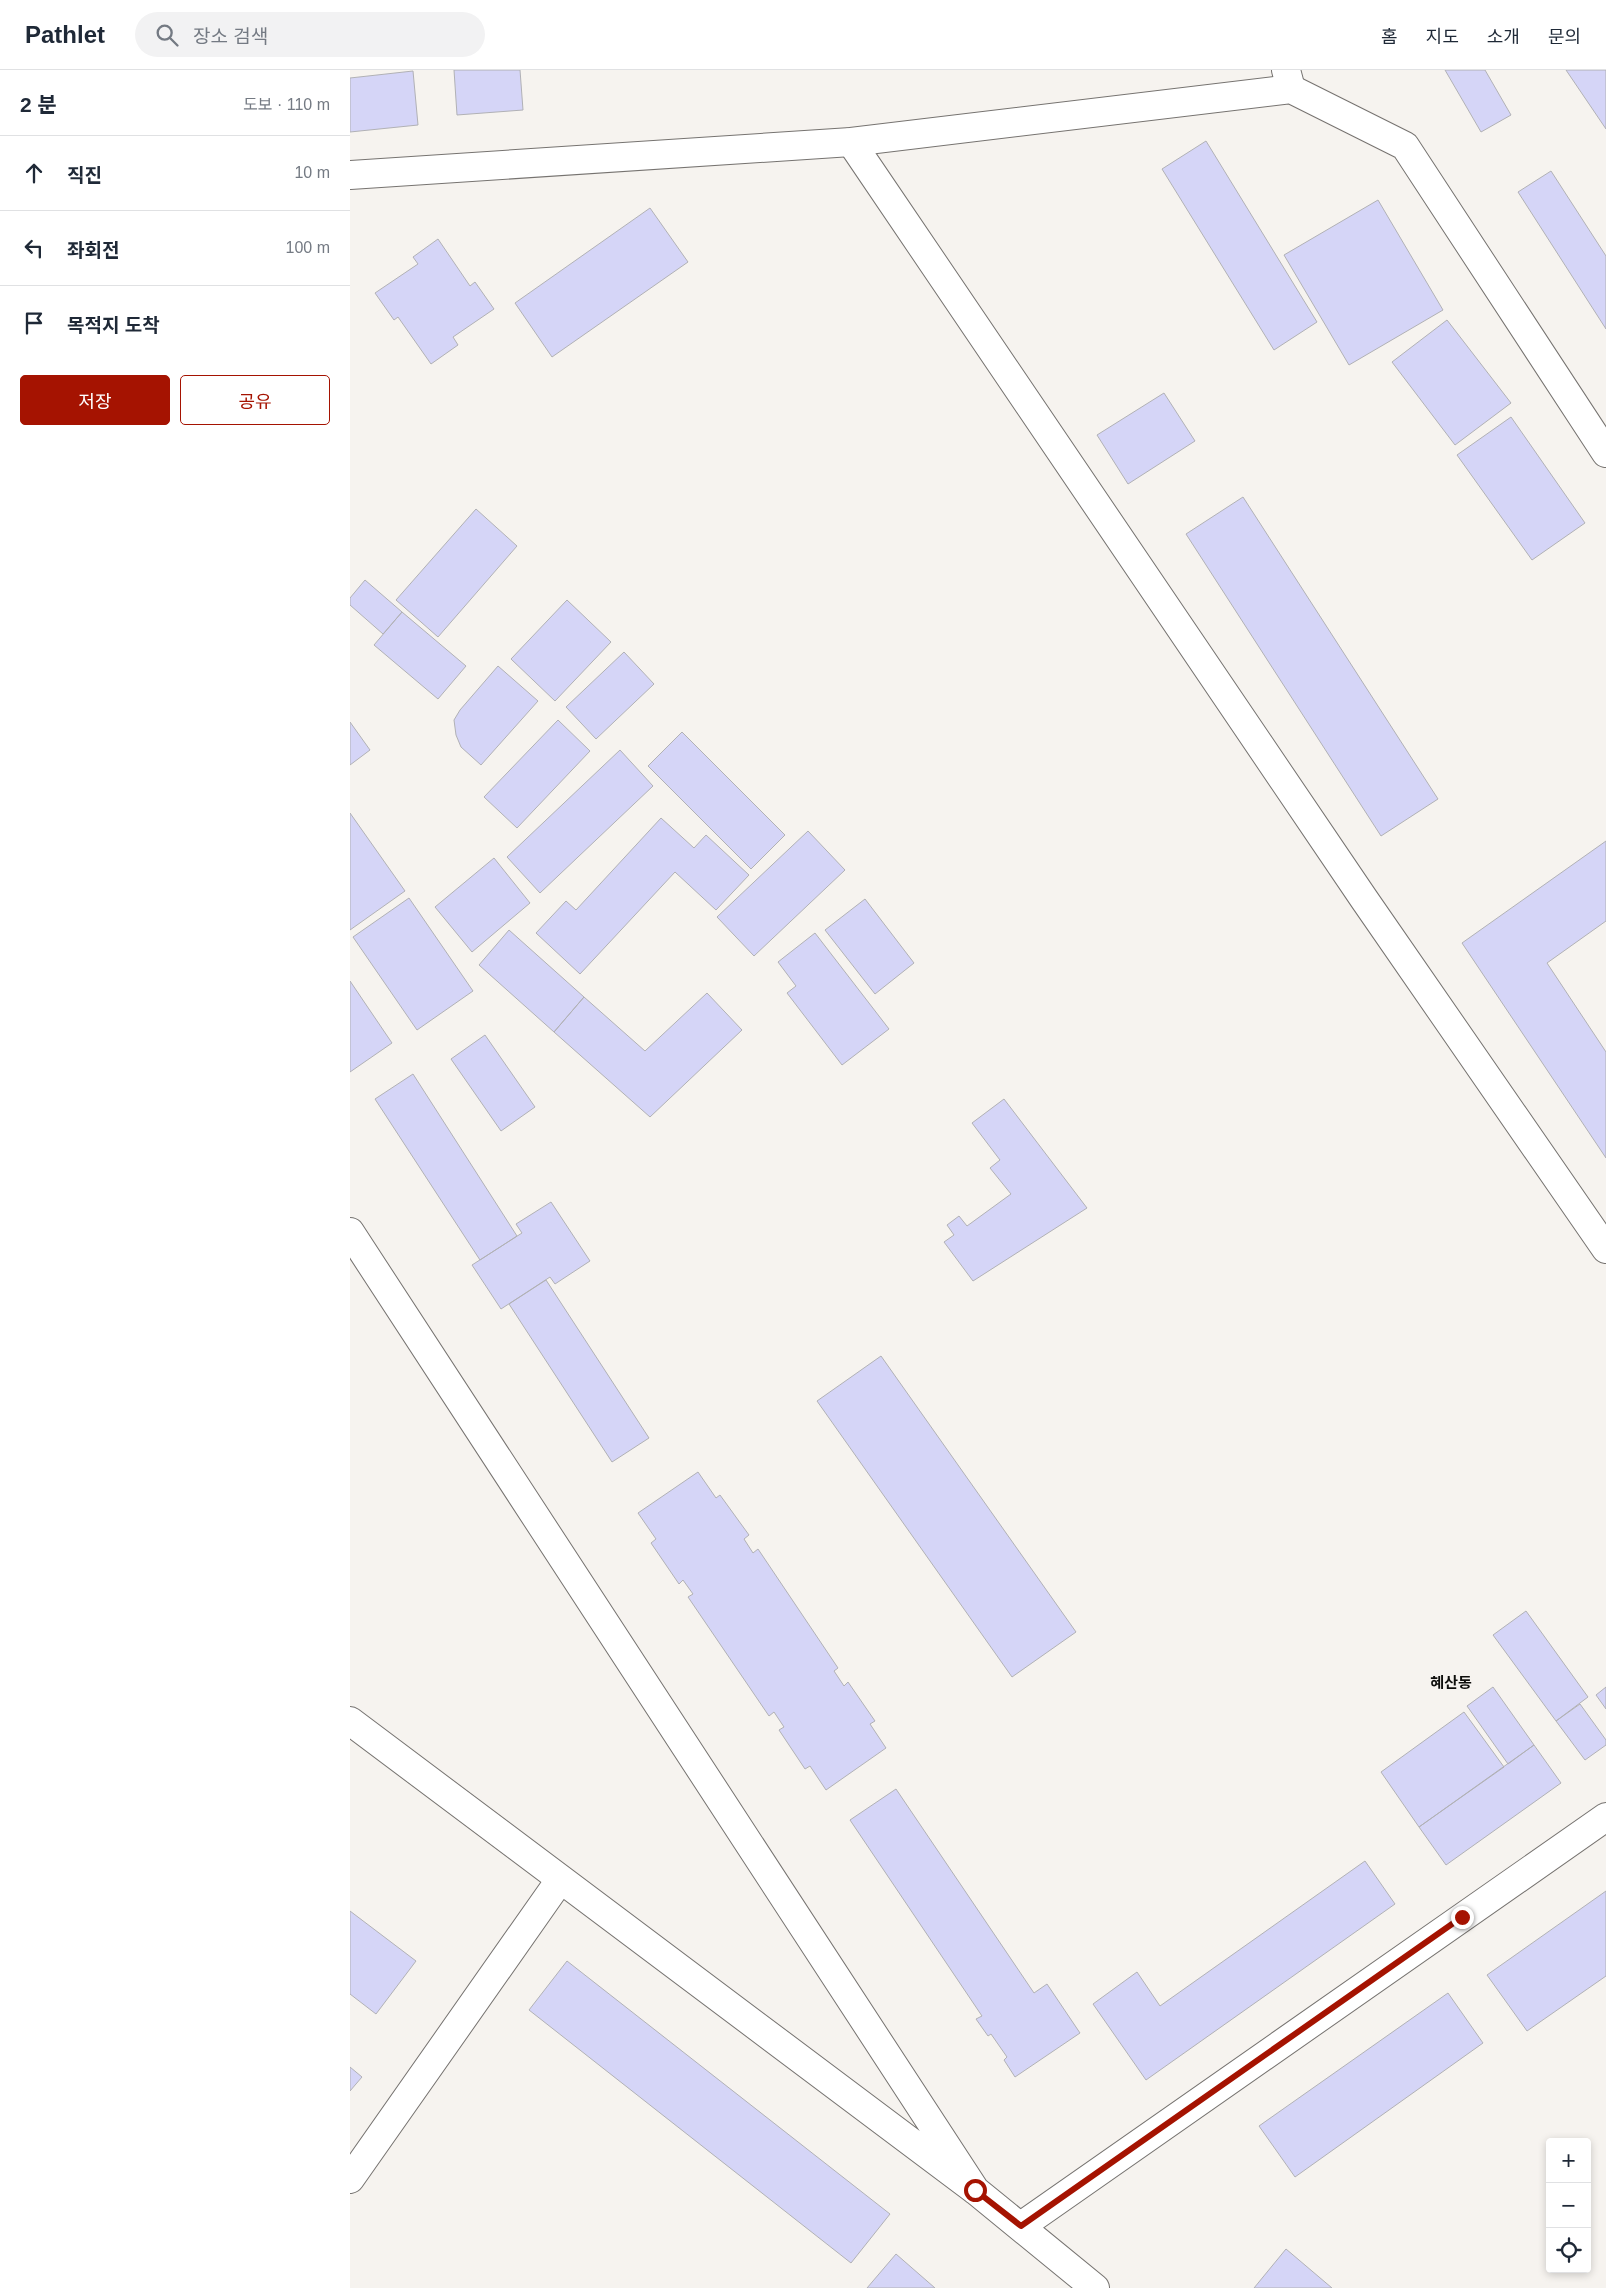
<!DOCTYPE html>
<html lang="ko">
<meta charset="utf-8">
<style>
:root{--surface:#fff;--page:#f2f2f3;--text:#1f2937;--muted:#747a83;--line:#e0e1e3;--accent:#a51301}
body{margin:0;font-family:Arial,"Noto Sans KR",sans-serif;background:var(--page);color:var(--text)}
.controls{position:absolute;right:15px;bottom:15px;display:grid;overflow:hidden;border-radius:5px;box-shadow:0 2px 8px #0003}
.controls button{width:45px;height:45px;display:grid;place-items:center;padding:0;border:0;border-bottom:1px solid var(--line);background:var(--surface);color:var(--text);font:25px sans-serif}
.stop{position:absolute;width:15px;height:15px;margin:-11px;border:4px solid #a51301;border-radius:50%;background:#fff}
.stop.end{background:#a51301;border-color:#fff;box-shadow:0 1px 5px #0008}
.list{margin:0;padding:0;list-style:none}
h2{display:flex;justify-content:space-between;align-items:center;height:65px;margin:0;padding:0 20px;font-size:21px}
h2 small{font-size:16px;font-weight:400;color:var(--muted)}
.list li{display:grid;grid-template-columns:32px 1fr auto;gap:15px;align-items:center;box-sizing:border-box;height:75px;padding:0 20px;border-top:1px solid var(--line)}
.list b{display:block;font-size:19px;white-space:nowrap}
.list em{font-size:16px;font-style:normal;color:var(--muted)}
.actions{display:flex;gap:10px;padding:15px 20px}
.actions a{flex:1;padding:11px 0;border:1px solid var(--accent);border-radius:5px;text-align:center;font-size:18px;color:var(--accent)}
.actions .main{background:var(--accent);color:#fff}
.icon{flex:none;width:28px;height:28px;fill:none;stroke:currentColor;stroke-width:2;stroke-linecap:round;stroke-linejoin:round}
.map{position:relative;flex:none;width:1256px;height:2218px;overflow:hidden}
header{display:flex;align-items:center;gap:30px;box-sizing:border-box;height:70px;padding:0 25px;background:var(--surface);border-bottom:1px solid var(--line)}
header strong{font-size:24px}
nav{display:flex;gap:28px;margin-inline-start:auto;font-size:18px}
.search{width:350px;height:45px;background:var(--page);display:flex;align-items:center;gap:12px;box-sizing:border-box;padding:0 18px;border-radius:28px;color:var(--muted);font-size:19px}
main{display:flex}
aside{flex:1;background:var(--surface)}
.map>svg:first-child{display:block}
.building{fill:#d5d5f7;stroke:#b1b1b5}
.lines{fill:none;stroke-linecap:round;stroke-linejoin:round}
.minor-casing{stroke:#767370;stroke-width:30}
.major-casing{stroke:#767370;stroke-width:30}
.minor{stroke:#fff;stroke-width:28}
.major{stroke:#fff;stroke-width:28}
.route{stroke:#a51301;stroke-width:6}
.labels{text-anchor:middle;stroke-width:4.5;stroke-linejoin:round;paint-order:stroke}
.quarter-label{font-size:15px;font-weight:bold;fill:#0e0e0c;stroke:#f6f3ef}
</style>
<header>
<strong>Pathlet</strong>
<div class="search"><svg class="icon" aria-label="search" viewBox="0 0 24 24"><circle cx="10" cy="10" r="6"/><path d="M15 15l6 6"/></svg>장소 검색</div>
<nav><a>홈</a><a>지도</a><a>소개</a><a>문의</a></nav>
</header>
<main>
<aside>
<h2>2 분<small>도보 · 110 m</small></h2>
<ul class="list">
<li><svg class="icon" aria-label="ahead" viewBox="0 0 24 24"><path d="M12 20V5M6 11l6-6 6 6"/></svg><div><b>직진</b></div><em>10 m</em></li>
<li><svg class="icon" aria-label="left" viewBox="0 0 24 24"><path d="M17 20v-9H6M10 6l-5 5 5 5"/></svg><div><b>좌회전</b></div><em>100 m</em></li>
<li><svg class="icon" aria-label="arrive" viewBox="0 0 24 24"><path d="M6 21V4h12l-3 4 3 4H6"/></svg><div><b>목적지 도착</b></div></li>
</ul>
<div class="actions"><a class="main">저장</a><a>공유</a></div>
</aside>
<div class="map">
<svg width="1256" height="2218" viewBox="0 0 1256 2218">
<rect width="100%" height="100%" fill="#f6f3ef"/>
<path class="building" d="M104 0H170L173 40 107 45Z
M1095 0H1135L1161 45 1131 62Z
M1216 0H1256V59Z
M63 1 68 55 0 62V8Z
M856 71 967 252 924 280 812 99Z
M1201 101 1256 186V259L1168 122Z
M1028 130 1093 240 999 295 934 185Z
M300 138 338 192 202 287 165 233Z
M88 169 120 216 125 212 144 239 103 267 108 275 81 294 48 247 44 250 25 223 68 194 63 187Z
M1097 250 1161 333 1105 375 1042 292Z
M814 323 845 371 778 414 747 365Z
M1161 347 1235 453 1182 490 1107 385Z
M893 427 1088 729 1031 766 836 464Z
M126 439 167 476 88 567 46 530Z
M15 510 52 542 33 564 0 535V528Z
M217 530 261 572 205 631 161 589Z
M52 542 116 596 88 629 24 575Z
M274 582 304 614 246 669 216 637Z
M148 596 188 631 131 695 111 677 106 665 104 650 110 640Z
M208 650 240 681 167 758 134 727Z
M0 652 20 680 0 695Z
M332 662 435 765 401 799 298 696Z
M270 680 303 716 190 823 157 787Z
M0 743 55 821 0 860Z
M311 748 344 778 356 765 399 805 366 840 325 802 230 904 186 863 216 831 226 840Z
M458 761 495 800 404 886 367 847Z
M1256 771V851L1197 893 1256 982V1088L1112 873Z
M144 788 180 833 122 882 85 837Z
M59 828 123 921 67 960 3 867Z
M515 829 564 893 525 924 475 860Z
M159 860 234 927 204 962 129 895Z
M465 863 539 959 492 995 437 923 446 916 428 892Z
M0 911 42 973 0 1002Z
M357 923 392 960 300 1047 204 962 234 927 295 981Z
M135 965 185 1037 151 1061 101 989Z
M63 1004 167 1166 130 1190 25 1029Z
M654 1029 737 1138 623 1211 594 1172 604 1165 597 1155 609 1146 617 1156 661 1124 640 1098 650 1090 622 1053Z
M201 1132 240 1191 205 1214 200 1207 151 1239 122 1195 172 1163 166 1154Z
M196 1210 299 1368 262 1392 159 1234Z
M531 1286 726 1562 662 1607 467 1331Z
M348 1402 366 1428 370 1425 399 1465 394 1469 403 1483 408 1479 488 1598 484 1601 494 1616 498 1612 525 1651 520 1654 536 1678 476 1720 460 1696 455 1699 429 1660 434 1657 424 1642 419 1646 338 1527 343 1524 333 1510 329 1514 301 1473 306 1469 288 1443Z
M1176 1541 1238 1627 1206 1651 1143 1565Z
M1143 1617 1184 1675 1158 1694 1117 1636Z
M1256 1617V1639L1246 1625Z
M1230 1634 1256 1670V1675L1235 1690 1206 1651Z
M1114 1642 1154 1697 1069 1757 1031 1702Z
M1184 1675 1211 1713 1096 1795 1069 1757Z
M546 1719 684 1923 697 1914 730 1963 665 2007 654 1990 657 1987 641 1964 638 1966 626 1949 632 1946 500 1750Z
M1015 1791 1045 1834 796 2010 743 1934 787 1902 810 1936Z
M1256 1821V1906L1177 1961 1137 1905Z
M0 1841 66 1891 26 1944 0 1924Z
M217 1891 540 2144 501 2193 179 1940Z
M1098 1923 1133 1973 945 2107 909 2056Z
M0 1997 12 2007 0 2021Z
M936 2179 982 2218H904Z
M546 2184 585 2218H517Z"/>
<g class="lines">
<defs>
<path id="minor" d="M936 0 941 19
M501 72 1014 829 1256 1179
M0 2109 210 1810
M671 2156 1256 1747"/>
<path id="major" d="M0 105 501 72 941 19 1055 76 1256 383
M0 1162 625 2120
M0 1651 625 2120 745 2218"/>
</defs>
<use href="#minor" class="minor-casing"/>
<use href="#major" class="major-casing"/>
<use href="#minor" class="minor"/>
<use href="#major" class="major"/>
</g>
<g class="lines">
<path class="route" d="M625 2120 671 2156 1112 1847"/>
</g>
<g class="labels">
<g class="quarter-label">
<text x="1101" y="1618">혜산동</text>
</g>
</g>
</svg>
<div class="controls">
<button>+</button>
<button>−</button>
<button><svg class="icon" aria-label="locate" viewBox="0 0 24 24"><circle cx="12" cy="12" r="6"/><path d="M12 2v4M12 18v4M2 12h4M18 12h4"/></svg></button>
</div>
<div class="stop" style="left:625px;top:2120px"></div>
<div class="stop end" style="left:1112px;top:1847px"></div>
</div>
</main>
